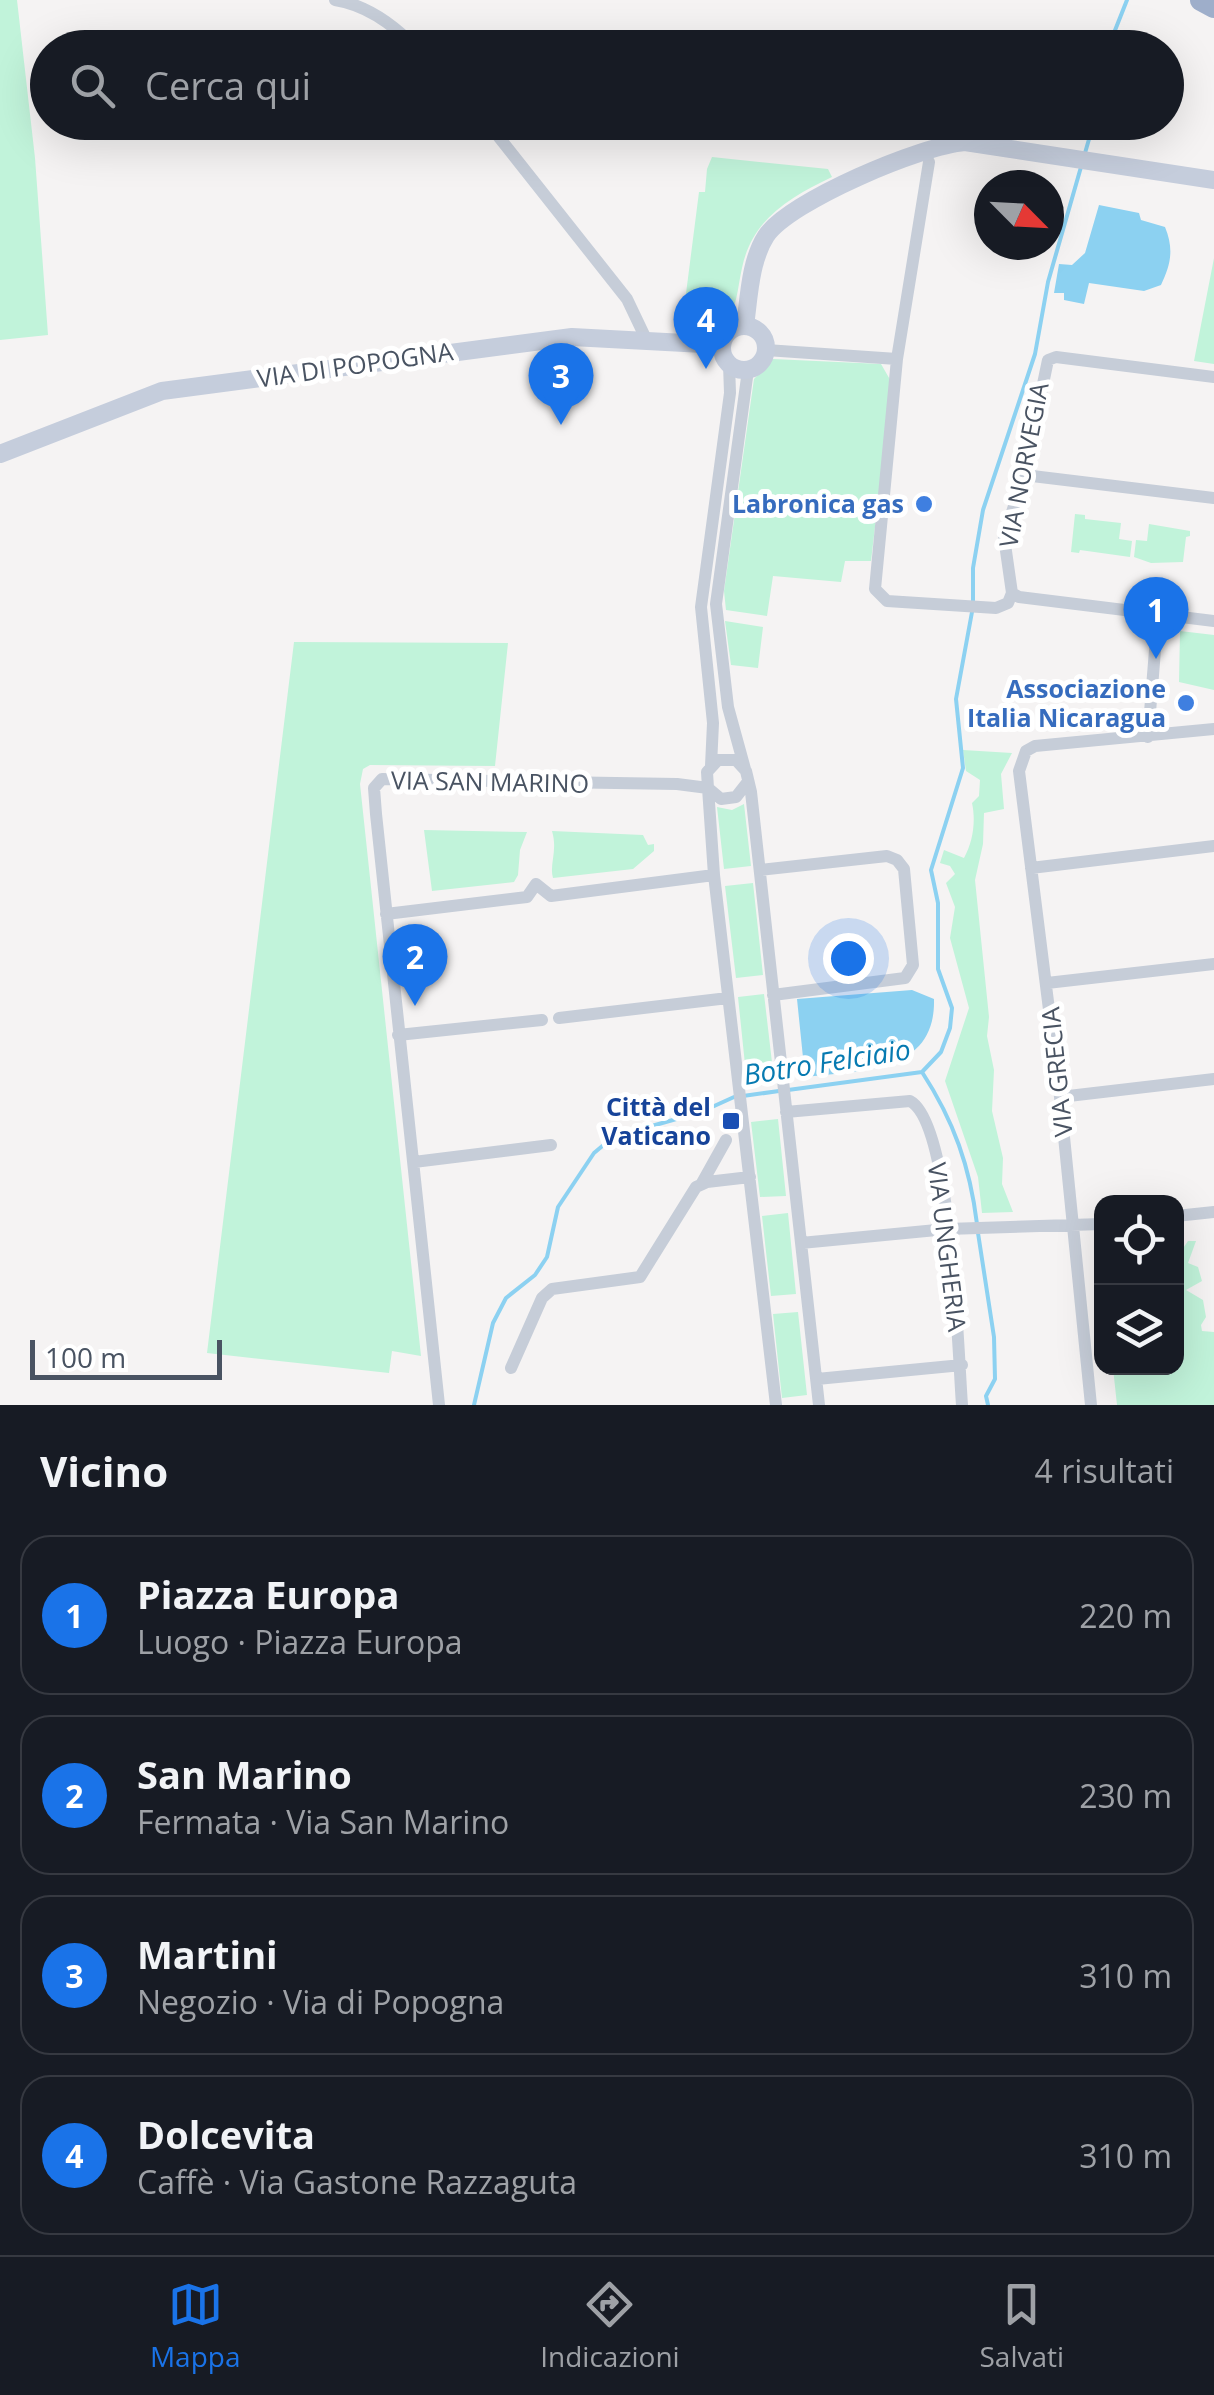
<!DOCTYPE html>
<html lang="it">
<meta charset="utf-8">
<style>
:root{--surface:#171b24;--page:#242831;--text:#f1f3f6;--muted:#9ea1a6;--line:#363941;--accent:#1a73e8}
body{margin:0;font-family:"Open Sans",sans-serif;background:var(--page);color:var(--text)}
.controls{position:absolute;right:30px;bottom:30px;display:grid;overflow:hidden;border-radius:20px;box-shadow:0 10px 40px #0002}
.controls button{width:90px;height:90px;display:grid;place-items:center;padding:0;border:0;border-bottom:2px solid var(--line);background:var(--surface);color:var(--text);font:50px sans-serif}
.compass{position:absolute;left:974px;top:170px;width:90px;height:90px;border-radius:50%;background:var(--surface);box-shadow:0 10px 40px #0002;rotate:114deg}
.scale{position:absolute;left:30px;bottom:25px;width:192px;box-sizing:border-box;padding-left:10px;border:5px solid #495362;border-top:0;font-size:28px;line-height:35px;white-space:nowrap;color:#495362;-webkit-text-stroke:8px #fff;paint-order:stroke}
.you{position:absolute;left:848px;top:958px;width:35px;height:35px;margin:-25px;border:8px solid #fff;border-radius:50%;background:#1a73e8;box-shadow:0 0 0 15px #1a73e833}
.badge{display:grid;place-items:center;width:65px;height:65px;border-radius:50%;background:var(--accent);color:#fff;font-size:32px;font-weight:700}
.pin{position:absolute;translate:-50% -82px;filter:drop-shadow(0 2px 5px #0008)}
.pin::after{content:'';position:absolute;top:52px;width:35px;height:30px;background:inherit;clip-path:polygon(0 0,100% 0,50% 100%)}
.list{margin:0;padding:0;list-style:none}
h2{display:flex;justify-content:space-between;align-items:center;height:130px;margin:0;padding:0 40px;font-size:42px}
h2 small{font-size:32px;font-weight:400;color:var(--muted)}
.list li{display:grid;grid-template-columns:65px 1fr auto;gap:30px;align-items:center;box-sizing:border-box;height:160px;margin:0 20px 20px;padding:0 20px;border:2px solid var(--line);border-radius:30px}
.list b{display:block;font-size:38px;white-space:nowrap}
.list p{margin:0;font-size:32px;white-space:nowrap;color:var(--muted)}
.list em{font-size:32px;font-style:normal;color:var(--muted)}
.icon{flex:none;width:55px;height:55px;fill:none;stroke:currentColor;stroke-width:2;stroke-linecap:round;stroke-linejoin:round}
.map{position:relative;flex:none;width:1214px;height:1405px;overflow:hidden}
.search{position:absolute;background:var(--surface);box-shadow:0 10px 40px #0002;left:30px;right:30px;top:30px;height:110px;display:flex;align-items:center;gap:25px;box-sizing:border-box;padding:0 35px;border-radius:55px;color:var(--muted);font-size:38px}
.sheet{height:850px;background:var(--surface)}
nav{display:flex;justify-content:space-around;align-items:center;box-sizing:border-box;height:140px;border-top:2px solid var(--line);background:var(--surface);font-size:28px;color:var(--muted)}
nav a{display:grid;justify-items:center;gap:5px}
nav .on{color:var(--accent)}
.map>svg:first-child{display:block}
.green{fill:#c1f3da}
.water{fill:#8cd1f1}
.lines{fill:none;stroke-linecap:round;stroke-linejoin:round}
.stream{stroke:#8cd1f1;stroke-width:4}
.minor{stroke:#c6cdd8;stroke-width:12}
.secondary{stroke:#c5cddc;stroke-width:18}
.trunk{stroke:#9eaeca;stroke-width:22}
.shop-dot{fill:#3f7fe0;stroke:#fff;stroke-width:4}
.transit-dot{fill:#1a4fb4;stroke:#fff;stroke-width:4}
.labels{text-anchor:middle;stroke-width:10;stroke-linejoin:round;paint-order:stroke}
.street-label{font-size:25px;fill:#495362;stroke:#fff}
.shop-label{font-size:25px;font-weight:bold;fill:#366cbe;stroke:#fff;text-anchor:end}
.transit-label{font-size:25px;font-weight:bold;fill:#164399;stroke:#fff;text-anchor:end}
.water-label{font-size:28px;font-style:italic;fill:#067ab1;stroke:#fff}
</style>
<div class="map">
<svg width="1214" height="1405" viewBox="0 0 1214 1405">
<rect width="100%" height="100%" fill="#f5f3f3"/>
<path class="green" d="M0 0H17L35 158 48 335 0 340Z
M712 157 828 169 832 177C790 197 752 219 742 268 735 300 739 313 710 336L698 334 700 316 683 317 699 192H705L707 169Z
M1214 258V364L1194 361Z
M773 359 881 364 892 383 871 561H845L841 582 773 576 767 616 726 610 724 591 754 379Z
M1075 514 1085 515V519L1121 523 1119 539 1132 541 1130 557 1080 550 1079 553 1071 552Z
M1149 524 1190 531V536L1186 537 1183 562 1151 563 1134 557 1136 540 1147 541Z
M725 621 763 627 758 668 731 665Z
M1180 631 1214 635V690L1179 682Z
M294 642 508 643 495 766 370 765 363 769 360 784 421 1356 392 1351 389 1373 207 1353Z
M963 750 1012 753 1001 774 1004 809 984 813 983 844 975 880 989 1017 987 1036 994 1070 992 1111 1003 1158 1002 1184 1013 1212 982 1213 978 1177 945 1081 969 1008 950 938 955 907 946 883 955 874 950 866 940 863 944 850 964 858C973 842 976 821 972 803L979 796 980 780 966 771Z
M744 804 751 866 724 869 717 807 732 810Z
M424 830 527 832 520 850 518 875 514 882 432 891Z
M552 831 643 835 648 845 654 844V851L633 869 553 878C549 864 558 851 552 831Z
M753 883 763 975 736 978 725 886Z
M764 994 773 1071 746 1074 738 997Z
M778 1119 786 1196 760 1197 751 1122Z
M788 1213 796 1294 771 1296 762 1216Z
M1188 1241H1196L1188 1263 1198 1267 1202 1281 1186 1290 1203 1300 1206 1317 1201 1325 1202 1331 1214 1332V1405H1117L1113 1368H1176L1178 1364 1177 1257Z
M798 1312 807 1395 782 1398 773 1314Z"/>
<path class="water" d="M1099 205 1139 213 1141 220 1165 227C1174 249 1171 264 1161 285L1144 291 1089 283 1084 304 1064 300V293H1054L1059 264 1072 265 1085 253Z
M912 990 934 999C936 1074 860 1070 805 1077L797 999Z"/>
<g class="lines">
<path class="stream" d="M1108 48 1127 0
M1085 153 1094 122
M973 602V568L983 510 1035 354 1048 282 1081 167
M922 1072C954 1121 970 1167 977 1224
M788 1090 922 1072 941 1052 950 1028 952 1008 938 969V903L931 870 963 768 956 699 972 612
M743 1096 779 1091
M978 1233 994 1337 995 1379 986 1396 988 1405
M474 1405 493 1323 506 1298 535 1275 547 1257 558 1207 594 1153 613 1137 701 1112 734 1097"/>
<path class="minor" d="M335 0C367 5 393 24 416 48
M487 122 627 299 647 341
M766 350 897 359 929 162
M897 359 875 589 887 601 996 608 1008 603 1012 593
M1214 377 1056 357 1048 360 1024 475 1004 537 1012 593 1019 597 1214 621
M1024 475 1214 498
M1148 737 1158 613
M711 766 713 723 701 607 730 393 729 364
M745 769 728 707 716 604 748 370
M747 783 736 797 721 799 708 788 707 772 718 760H736L746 771 751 792 819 1405
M1031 868 1214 846
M760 870 887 856 897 860 904 869 913 965 905 978 773 995
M386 914 527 897 536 884 551 896 714 875
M1047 983 1214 964
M559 1018 728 998
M398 1035 542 1020
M1060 1097 1214 1079
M786 1112 910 1101C952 1123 958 1354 962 1405
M414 1162 551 1145
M702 1183 726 1140
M1176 1216 1214 1212
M801 1243 947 1229 1102 1224
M511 1368 542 1298 552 1289 640 1277 696 1187 707 1182 750 1177
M817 1379 962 1365
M439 1405 376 814 374 788 382 779 677 784 708 788 714 875 776 1405
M1091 1405 1060 1097 1019 771 1026 751 1035 746 1214 729"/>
<path class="secondary" d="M722 348a22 22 0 1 1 44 0a22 22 0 1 1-44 0Z
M745 326C749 297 750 261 766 236 789 201 923 145 965 142L1214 180
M0 454 162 391 572 337 722 345"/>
<path class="trunk" d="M1201 0 1214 7"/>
</g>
<g class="shop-dot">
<circle cx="924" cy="504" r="10"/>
<circle cx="1186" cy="703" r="10"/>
</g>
<rect class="transit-dot" x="721" y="1111" width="20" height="20" rx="5"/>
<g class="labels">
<g class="street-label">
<text transform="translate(355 365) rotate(-8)" y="9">VIA DI POPOGNA</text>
<text transform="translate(1024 465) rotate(-79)" y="9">VIA NORVEGIA</text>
<text transform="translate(490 782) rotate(1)" y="9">VIA SAN MARINO</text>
<text transform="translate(1057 1072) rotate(-96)" y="9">VIA GRECIA</text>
<text transform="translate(947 1247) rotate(83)" y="9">VIA UNGHERIA</text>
</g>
<g class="shop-label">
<text x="904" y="513">Labronica gas</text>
<text x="1166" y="698">Associazione<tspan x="1166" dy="29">Italia Nicaragua</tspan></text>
</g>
<g class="transit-label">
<text x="711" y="1116">Città del<tspan x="711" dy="29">Vaticano</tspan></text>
</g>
<g class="water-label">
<text transform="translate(827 1062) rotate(-9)" y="10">Botro Felciaio</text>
</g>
</g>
</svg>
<div class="controls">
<button><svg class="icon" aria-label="locate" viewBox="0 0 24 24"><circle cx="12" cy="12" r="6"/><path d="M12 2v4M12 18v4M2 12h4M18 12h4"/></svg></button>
<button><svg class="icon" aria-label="layers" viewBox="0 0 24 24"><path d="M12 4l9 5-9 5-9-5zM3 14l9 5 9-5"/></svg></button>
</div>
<svg class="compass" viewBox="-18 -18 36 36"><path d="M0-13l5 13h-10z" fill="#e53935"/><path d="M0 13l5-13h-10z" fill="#9ea1a6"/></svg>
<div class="scale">100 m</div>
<div class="you"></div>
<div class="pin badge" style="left:1156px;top:659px">1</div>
<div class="pin badge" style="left:415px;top:1006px">2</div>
<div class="pin badge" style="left:561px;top:425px">3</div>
<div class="pin badge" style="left:706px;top:369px">4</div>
<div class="search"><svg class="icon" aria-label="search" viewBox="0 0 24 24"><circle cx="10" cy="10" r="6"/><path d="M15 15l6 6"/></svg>Cerca qui</div>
</div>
<section class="sheet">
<h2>Vicino<small>4 risultati</small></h2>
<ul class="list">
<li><span class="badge">1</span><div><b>Piazza Europa</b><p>Luogo · Piazza Europa</p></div><em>220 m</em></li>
<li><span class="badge">2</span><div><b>San Marino</b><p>Fermata · Via San Marino</p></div><em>230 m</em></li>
<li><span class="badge">3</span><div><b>Martini</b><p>Negozio · Via di Popogna</p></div><em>310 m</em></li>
<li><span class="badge">4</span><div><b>Dolcevita</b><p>Caffè · Via Gastone Razzaguta</p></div><em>310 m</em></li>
</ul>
</section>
<nav>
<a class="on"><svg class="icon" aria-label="map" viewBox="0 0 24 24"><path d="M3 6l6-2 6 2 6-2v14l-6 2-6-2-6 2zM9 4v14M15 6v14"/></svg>Mappa</a>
<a><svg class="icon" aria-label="directions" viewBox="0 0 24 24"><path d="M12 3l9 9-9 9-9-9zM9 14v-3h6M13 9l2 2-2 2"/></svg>Indicazioni</a>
<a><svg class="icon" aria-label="saved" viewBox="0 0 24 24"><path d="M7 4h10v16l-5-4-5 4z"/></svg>Salvati</a>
</nav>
